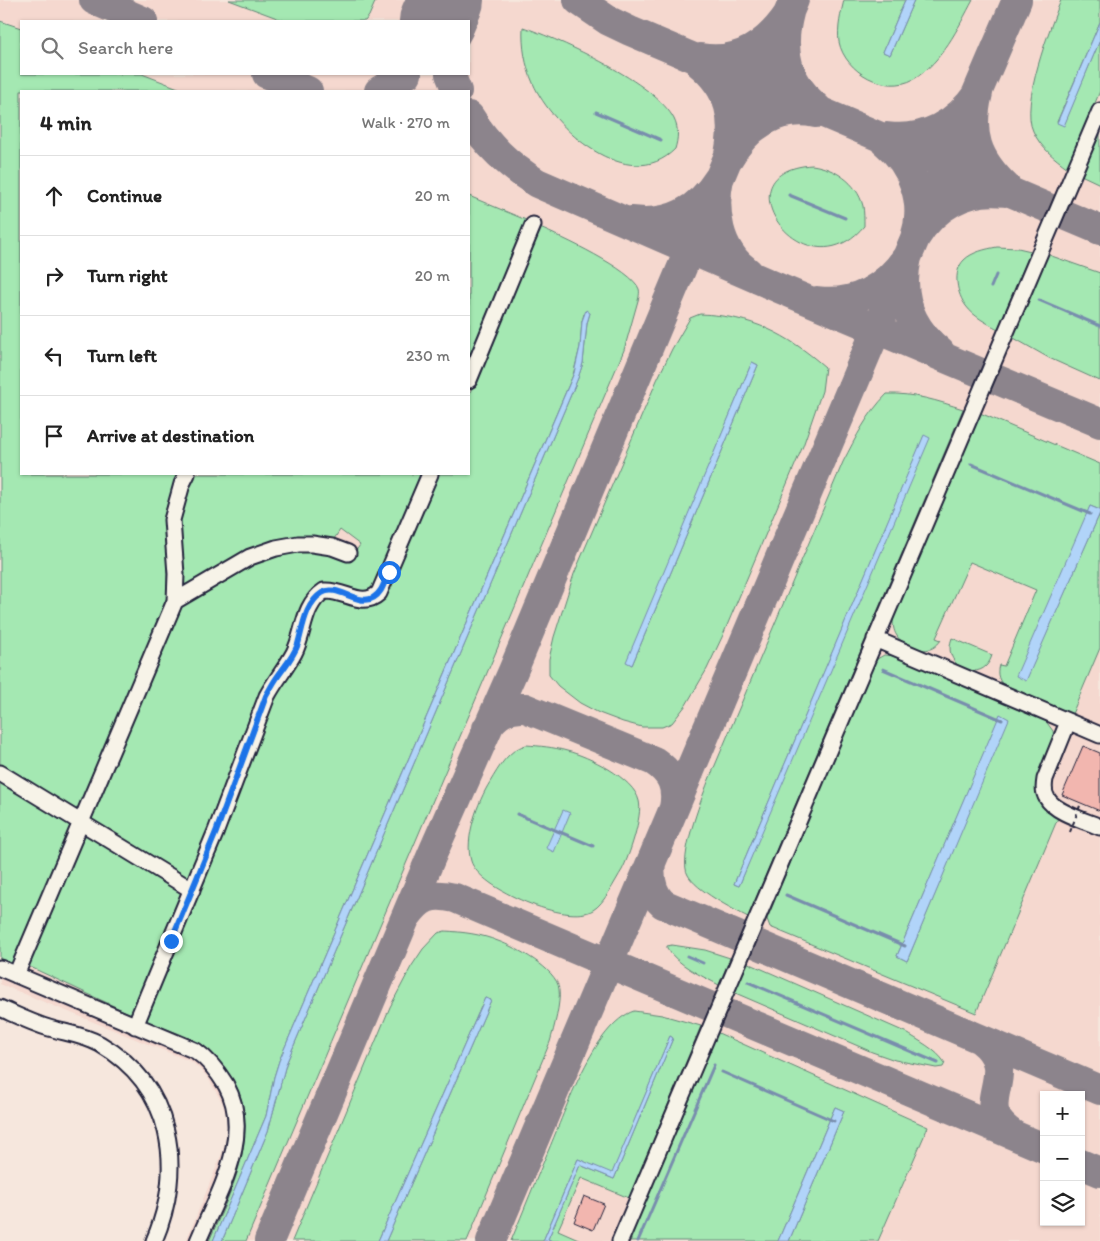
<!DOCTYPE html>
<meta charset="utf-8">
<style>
:root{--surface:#fff;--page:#f2f2f2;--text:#222;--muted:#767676;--line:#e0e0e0}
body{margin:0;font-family:Itim,sans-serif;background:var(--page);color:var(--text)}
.controls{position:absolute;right:15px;bottom:15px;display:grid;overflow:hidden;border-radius:0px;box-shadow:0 1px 4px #0004}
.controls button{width:45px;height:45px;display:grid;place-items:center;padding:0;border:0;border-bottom:1px solid var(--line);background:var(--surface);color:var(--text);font:25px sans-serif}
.stop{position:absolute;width:15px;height:15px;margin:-11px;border:4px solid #1a73e8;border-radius:50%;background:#fff}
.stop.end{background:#1a73e8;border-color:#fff;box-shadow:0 1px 5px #0008}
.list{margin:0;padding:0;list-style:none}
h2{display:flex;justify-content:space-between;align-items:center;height:65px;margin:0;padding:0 20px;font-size:21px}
h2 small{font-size:16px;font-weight:400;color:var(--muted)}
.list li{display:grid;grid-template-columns:32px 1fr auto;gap:15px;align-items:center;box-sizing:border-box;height:80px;padding:0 20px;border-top:1px solid var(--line)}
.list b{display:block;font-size:19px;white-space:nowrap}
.list em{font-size:16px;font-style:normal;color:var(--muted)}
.icon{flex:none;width:28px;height:28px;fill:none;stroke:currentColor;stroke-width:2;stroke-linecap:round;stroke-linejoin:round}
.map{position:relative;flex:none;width:1100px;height:1241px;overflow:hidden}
.search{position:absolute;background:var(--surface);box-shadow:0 1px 4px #0004;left:20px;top:20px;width:450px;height:55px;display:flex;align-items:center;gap:12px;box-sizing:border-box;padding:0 18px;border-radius:0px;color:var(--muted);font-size:19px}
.panel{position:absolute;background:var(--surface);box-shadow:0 1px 4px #0004;left:20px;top:90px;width:450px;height:385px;border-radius:0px}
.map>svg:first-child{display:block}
.built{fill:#f5d8cf;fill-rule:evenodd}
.green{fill:#a4e8b2;stroke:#638576;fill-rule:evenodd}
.water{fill:#b1d4f9;stroke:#788dad}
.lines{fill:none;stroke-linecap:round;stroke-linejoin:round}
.stream{stroke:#788dad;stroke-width:3}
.taxiway{stroke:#8c848c;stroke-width:30}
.runway{stroke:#8c848c;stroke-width:76}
.building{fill:#f2b6af;stroke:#22223b}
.minor-casing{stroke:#22223b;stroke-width:19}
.minor{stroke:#f7f3e8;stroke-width:15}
.path-bridge{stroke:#22223b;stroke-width:2;stroke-dasharray:4 4;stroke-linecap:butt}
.route{stroke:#1a73e8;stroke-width:6}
</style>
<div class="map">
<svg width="1100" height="1241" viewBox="0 0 1100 1241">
<rect width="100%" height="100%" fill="#f6e7dd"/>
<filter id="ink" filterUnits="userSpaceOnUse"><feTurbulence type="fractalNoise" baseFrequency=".02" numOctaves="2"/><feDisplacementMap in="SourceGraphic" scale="10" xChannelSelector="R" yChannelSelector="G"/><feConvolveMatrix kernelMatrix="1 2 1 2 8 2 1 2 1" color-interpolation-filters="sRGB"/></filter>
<g filter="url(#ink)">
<path class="built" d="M0 0H1100V1241H186L223 1151 227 1136V1119L223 1104 207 1076 192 1062 0 984ZM21 21H469V74H21ZM21 91H469V474H21ZM1044 1095H1081V1222H1044Z"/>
<path class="green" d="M229 0H376L369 16 365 21H285Z
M844 0H905L883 52 890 55 914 0H973C958 28 942 62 914 79 886 95 845 72 839 42 837 28 841 13 844 0Z
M1061 0H1100V22L1057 122 1064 125 1100 40V91L1068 168C1054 158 1040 147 1033 131 1020 104 1050 28 1061 0Z
M0 21 21 28V74H142L186 91H21V474H180L167 543V597L79 815 0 767Z
M523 27C561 40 656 83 674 119 679 129 678 139 675 149 629 196 552 128 533 83 525 65 522 46 523 27Z
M1100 130V184L1081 175Z
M812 165C834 168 857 182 863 206 864 212 864 219 864 226 805 297 715 171 812 165Z
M469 196 526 220 469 367Z
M540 228C559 236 633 270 639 289 640 292 639 295 639 297L624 350 246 1241H222L268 1131 286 1064 578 378 583 363 587 323 590 313 584 314 582 321 580 347 573 375 279 1061 274 1077 266 1116 213 1241H209C232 1188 266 1127 228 1072 221 1062 213 1052 202 1045 185 1034 162 1028 142 1020L262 716 306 626 326 596C341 600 359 609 374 605L435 474H469V395Z
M997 247 1018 248 1031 251 998 329C987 323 974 317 966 306 957 294 952 272 964 260 972 252 986 249 997 247Z
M1046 254 1100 273V381L1049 358 1012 337Z
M700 314C752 316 787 334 825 367L822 391 803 446 723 635 707 669 686 705 672 723 662 727H642L623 722 599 713 580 703 558 686 549 675V659L554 637 574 574 657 380 672 349 690 318ZM752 362 758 365 632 665 627 662Z
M887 394C913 393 938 401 963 409L748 917C732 909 696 890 688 875 678 859 701 800 708 782L843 462C856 437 867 414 887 394ZM924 436 739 886 734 884Z
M980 413 1100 464V510L1090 506 1026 680 1100 513V648L1072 714 1006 688C999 681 996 675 999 665L1004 666 1036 590 970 562 936 638 941 640C932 653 922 651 910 645 905 643 900 641 897 636 893 630 893 624 893 617Z
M192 474H426L381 578 373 591C351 605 335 568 312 594L290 648V654L272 676 259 702 212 830 190 883H186L87 822 173 618C183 601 200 593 216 582 228 575 240 567 253 560 283 546 319 544 348 562L360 545 340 530 332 542C324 540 316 538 309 538 261 539 220 567 180 590L179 513Z
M952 638 992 655C991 659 989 663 986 666 972 680 942 663 952 638Z
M884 655 895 656 1045 720 1053 731 1054 737C1041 768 1019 798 1058 818L976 1013 770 927 767 919 872 666 877 659ZM1000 715 1008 719 907 961 897 956Z
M526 745C540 746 553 747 567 751 588 756 634 778 639 801 643 815 629 857 622 870 615 881 604 904 593 910 568 926 479 889 471 861 464 839 478 801 490 782 499 767 508 750 526 745Z
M0 778 74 824 15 966 0 959Z
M83 831 186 891 135 1016 24 964Z
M445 931C463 932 481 934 498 941 515 947 557 969 559 989 561 1003 554 1028 550 1042L467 1241H386L491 1000 485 998 378 1241H292L390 1007 411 967 423 949 438 933Z
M672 945 705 950 730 958 719 985C702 976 677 965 667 948V946Z
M746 962 905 1032C919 1041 936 1049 945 1063L943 1067 936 1068 895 1060 872 1052 733 992Z
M634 1011 662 1015 701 1026 629 1198 581 1178 558 1230 583 1241H552L548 1239 580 1165 614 1179 673 1038 670 1036 612 1174 578 1159 543 1241H511C524 1210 536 1179 549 1149 565 1112 594 1024 634 1011Z
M716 1032 928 1127 878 1241H789L844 1111 835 1107 778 1241H628Z"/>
<path class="water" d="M905 0H914L890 55 883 52Z
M1100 22V40L1064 126 1057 123Z
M586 310 590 313 587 323 583 363 578 378 286 1064 268 1131 222 1241H213L266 1116 274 1077 279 1061 574 373 580 347 582 321Z
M752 362 758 365 632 665 626 662Z
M924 435 930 438 739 886 734 884Z
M1090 506 1100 510V513L1026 681 1016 676Z
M1000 714 1009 719 907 961 897 956Z
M563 810 570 813 554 852 546 848Z
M485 998 491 1000 386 1241H378Z
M670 1036 673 1038 614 1179 580 1165 548 1239 552 1241H543L578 1159 612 1173Z
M835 1107 844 1111 789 1241H778Z"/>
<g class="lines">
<path class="stream" d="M596 112 661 140
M789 195 845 218
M991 287 996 275
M1039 300 1100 326
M971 464 1090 514
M883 669 1002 720
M517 814 593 846
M786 895 905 946
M687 956 703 963
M748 982 938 1063
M722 1072 834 1121
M638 1241 714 1065"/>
<path class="taxiway" d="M94 0 143 21
M578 0 609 21 630 31 1100 230
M444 21 445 2
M700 58C739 65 769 43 789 13 779 51 787 83 818 109
M699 63C731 89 737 120 728 159 747 126 777 105 816 113
M267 74 308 91
M450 74 457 91
M379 91 407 74
M469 116C487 145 508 165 537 183L781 289 1100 423
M887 137C925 142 957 124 978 93 968 134 976 159 1007 188
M885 142C913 165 927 203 915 238 934 206 967 187 1005 192
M631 221C671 226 698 211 719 178 712 211 718 251 748 272
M817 301C855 306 886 288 907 257 898 295 909 327 940 352
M487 728C496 714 508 707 525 708L654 761C672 773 678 787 674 808
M651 863C649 879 651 893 663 904L1100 1090
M406 917C420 897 431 892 455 898L1044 1148
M981 1040C1025 1074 965 1105 1014 1135
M1081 1164 1100 1172
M269 1241 434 850 513 671 794 0
M491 1241 946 165 1017 0"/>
<path class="runway" d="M437 21 446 0"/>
</g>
<path class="building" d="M1083 746 1100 753V811L1062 795Z
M584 1196 604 1204 593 1230 574 1222Z"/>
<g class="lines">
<defs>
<path id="minor" d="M469 380 533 225
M175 601 176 574 172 520 182 484 187 474
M875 639 1100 735
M1068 722 1045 779C1044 785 1043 792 1047 798 1054 812 1086 821 1100 827
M0 773 192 890
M0 968 196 1051C209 1060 218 1072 226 1085 254 1136 218 1193 198 1241
M16 975 175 601 250 557 276 548 298 544H312L332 547 348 553
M0 1008C16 1015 32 1023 49 1028 66 1033 84 1035 100 1044 173 1086 185 1168 154 1241
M135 1026 216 831 267 696C275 681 286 668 294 653 305 632 302 606 324 591 344 589 362 609 379 593L430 474
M620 1241 1100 111"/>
</defs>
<use href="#minor" class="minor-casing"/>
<use href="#minor" class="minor"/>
<path class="path-bridge" d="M1070 832 1081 803"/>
</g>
</g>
<g class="lines" filter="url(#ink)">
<path class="route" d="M171 941 216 832 266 696C269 691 272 685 276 679 283 668 293 658 298 644 303 627 305 604 322 593 340 581 364 616 381 590 384 585 386 578 389 572"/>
</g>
</svg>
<div class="controls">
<button>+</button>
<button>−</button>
<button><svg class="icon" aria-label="layers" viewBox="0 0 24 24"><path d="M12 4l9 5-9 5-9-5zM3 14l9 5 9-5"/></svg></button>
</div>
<div class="stop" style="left:389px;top:572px"></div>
<div class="stop end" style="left:171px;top:941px"></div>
<div class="search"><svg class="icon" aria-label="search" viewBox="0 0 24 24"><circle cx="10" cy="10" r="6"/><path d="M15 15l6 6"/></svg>Search here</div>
<section class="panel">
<h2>4 min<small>Walk · 270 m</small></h2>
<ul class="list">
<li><svg class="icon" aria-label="ahead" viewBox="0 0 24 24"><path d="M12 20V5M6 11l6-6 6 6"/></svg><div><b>Continue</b></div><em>20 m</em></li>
<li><svg class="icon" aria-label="right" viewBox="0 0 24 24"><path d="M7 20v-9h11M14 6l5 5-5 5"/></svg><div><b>Turn right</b></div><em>20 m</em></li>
<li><svg class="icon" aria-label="left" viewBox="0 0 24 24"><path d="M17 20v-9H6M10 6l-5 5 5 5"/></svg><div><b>Turn left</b></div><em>230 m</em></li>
<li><svg class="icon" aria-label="arrive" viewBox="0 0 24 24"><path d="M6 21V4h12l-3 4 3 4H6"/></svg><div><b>Arrive at destination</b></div></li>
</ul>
</section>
</div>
